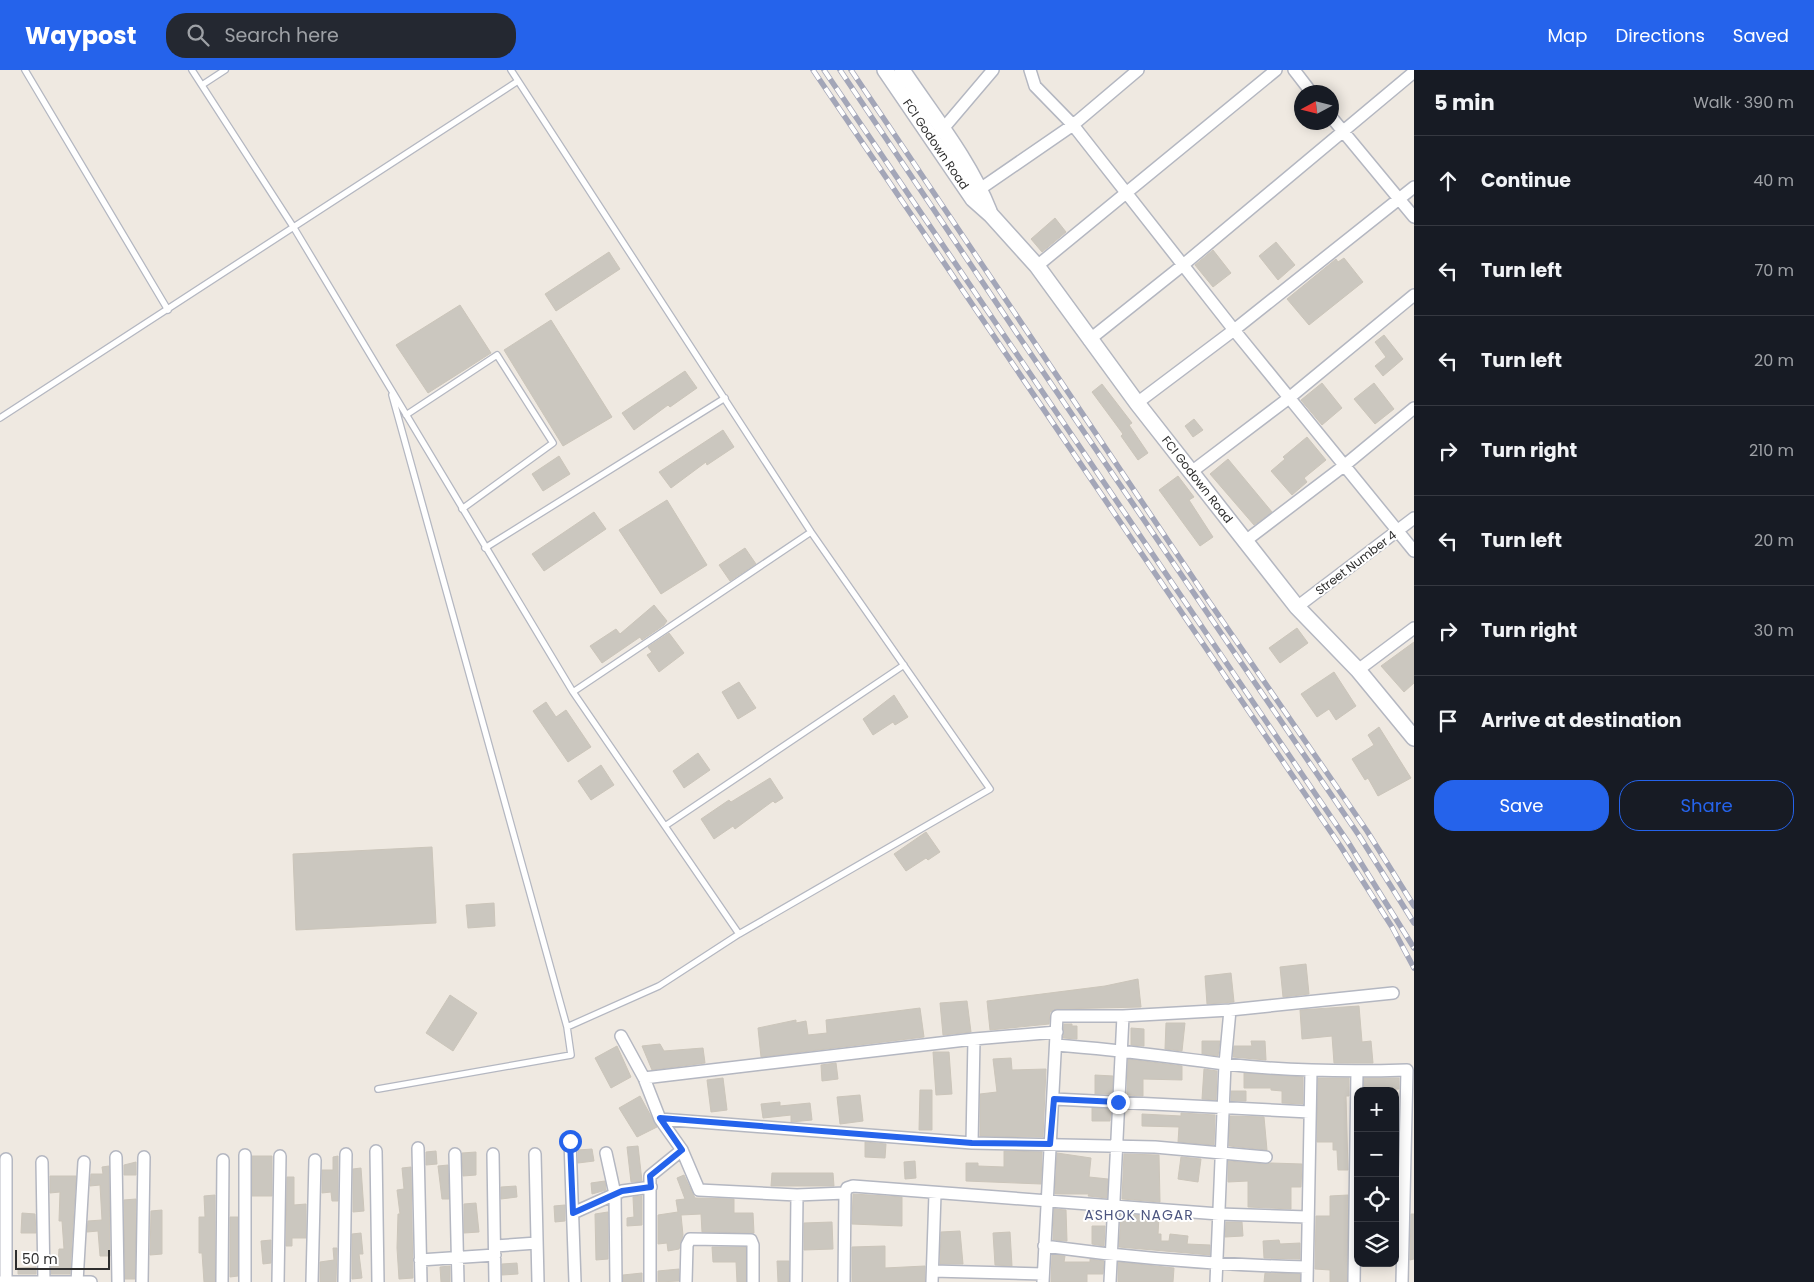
<!DOCTYPE html>
<meta charset="utf-8">
<style>
:root{--surface:#171b24;--page:#242831;--text:#f1f3f6;--muted:#9ea1a6;--line:#363941;--accent:#2563eb}
body{margin:0;font-family:Poppins,sans-serif;background:var(--page);color:var(--text)}
.controls{position:absolute;right:15px;bottom:15px;display:grid;overflow:hidden;border-radius:10px;box-shadow:0 2px 12px #0003}
.controls button{width:45px;height:45px;display:grid;place-items:center;padding:0;border:0;border-bottom:1px solid var(--line);background:var(--surface);color:var(--text);font:25px sans-serif}
.compass{position:absolute;left:1294px;top:15px;width:45px;height:45px;border-radius:50%;background:var(--surface);box-shadow:0 2px 12px #0003;rotate:263deg}
.scale{position:absolute;left:15px;bottom:12px;width:95px;box-sizing:border-box;padding-left:5px;border:2px solid #2e2e2e;border-top:0;font-size:14px;line-height:18px;white-space:nowrap;color:#2e2e2e;-webkit-text-stroke:4px #fff;paint-order:stroke}
.stop{position:absolute;width:15px;height:15px;margin:-11px;border:4px solid #2563eb;border-radius:50%;background:#fff}
.stop.end{background:#2563eb;border-color:#fff;box-shadow:0 1px 5px #0008}
.list{margin:0;padding:0;list-style:none}
h2{display:flex;justify-content:space-between;align-items:center;height:65px;margin:0;padding:0 20px;font-size:21px}
h2 small{font-size:16px;font-weight:400;color:var(--muted)}
.list li{display:grid;grid-template-columns:32px 1fr auto;gap:15px;align-items:center;box-sizing:border-box;height:90px;padding:0 20px;border-top:1px solid var(--line)}
.list b{display:block;font-size:19px;white-space:nowrap}
.list em{font-size:16px;font-style:normal;color:var(--muted)}
.actions{display:flex;gap:10px;padding:15px 20px}
.actions a{flex:1;padding:11px 0;border:1px solid var(--accent);border-radius:20px;text-align:center;font-size:18px;color:var(--accent)}
.actions .main{background:var(--accent);color:#fff}
.icon{flex:none;width:28px;height:28px;fill:none;stroke:currentColor;stroke-width:2;stroke-linecap:round;stroke-linejoin:round}
.map{position:relative;flex:none;width:1414px;height:1212px;overflow:hidden}
header{display:flex;align-items:center;gap:30px;box-sizing:border-box;height:70px;padding:0 25px;background:var(--accent);color:#fff}
header strong{font-size:24px}
nav{display:flex;gap:28px;margin-inline-start:auto;font-size:18px}
.search{width:350px;height:45px;background:var(--page);display:flex;align-items:center;gap:12px;box-sizing:border-box;padding:0 18px;border-radius:20px;color:var(--muted);font-size:19px}
main{display:flex}
aside{flex:1;background:var(--surface)}
.map>svg:first-child{display:block}
.building{fill:#cbc7bf;stroke:#cbc5ba}
.lines{fill:none;stroke-linecap:round;stroke-linejoin:round}
.lane-casing{stroke:#b4b7c1;stroke-width:8}
.street-casing{stroke:#b4b7c1;stroke-width:14}
.secondary-casing{stroke:#b4b7c1;stroke-width:18}
.lane{stroke:#fff;stroke-width:5.5}
.street{stroke:#fff;stroke-width:11}
.secondary{stroke:#fff;stroke-width:15}
.rail-casing{stroke:#a3a6b8;stroke-width:5.5}
.rail{stroke:#fff;stroke-width:4;stroke-dasharray:11;stroke-linecap:butt}
.route{stroke:#2563eb;stroke-width:6}
.labels{text-anchor:middle;stroke-width:4;stroke-linejoin:round;paint-order:stroke}
.street-label{font-size:12px;fill:#2e2e2e;stroke:#fff}
.neighbourhood-label{font-size:14px;letter-spacing:1px;fill:#4d5680;stroke:#fff}
</style>
<header>
<strong>Waypost</strong>
<div class="search"><svg class="icon" aria-label="search" viewBox="0 0 24 24"><circle cx="10" cy="10" r="6"/><path d="M15 15l6 6"/></svg>Search here</div>
<nav><a>Map</a><a>Directions</a><a>Saved</a></nav>
</header>
<main>
<div class="map">
<svg width="1414" height="1212" viewBox="0 0 1414 1212">
<rect width="100%" height="100%" fill="#efe9e1"/>
<path class="building" d="M1055 148 1066 162 1042 182 1031 169Z
M1276 172 1295 195 1278 210 1259 186Z
M1213 180 1231 203 1213 217 1195 195Z
M609 182 620 199 556 241 545 224Z
M1344 188 1363 212 1309 255 1287 229 1336 189 1338 192Z
M460 235 491 283 428 323 396 275Z
M551 250 612 347 563 376 504 280Z
M1384 265 1403 289 1383 306 1375 296 1386 287 1375 272Z
M685 301 697 318 670 337 668 335 634 360 622 343Z
M1322 313 1342 338 1322 355 1301 330Z
M1374 313 1394 339 1375 354 1354 329Z
M1102 314 1132 353 1129 355 1148 383 1138 390 1121 366 1123 364 1092 322Z
M1194 349 1203 360 1193 367 1185 356Z
M723 360 734 377 707 395 706 392 671 418 659 402Z
M1307 367 1326 390 1304 408 1307 412 1292 425 1271 401 1285 389 1283 387Z
M559 386 570 404 543 421 532 404Z
M1228 389 1272 442 1254 455 1210 404Z
M1178 406 1194 427 1189 430 1213 467 1200 476 1159 420Z
M667 430 707 495 661 524 619 460Z
M594 442 606 459 544 501 532 484Z
M745 478 756 494 730 511 719 495Z
M654 535 667 551 664 555 642 570 640 567 602 593 590 576 616 559 620 564Z
M1297 558 1308 573 1280 593 1269 578Z
M669 563 684 583 659 602 647 585 652 582 648 577Z
M1414 572V613L1404 622 1381 596Z
M1334 602 1356 636 1336 650 1329 639 1317 647 1301 624Z
M739 612 756 638 738 649 722 622Z
M894 625 908 647 895 655 893 652 873 665 863 649Z
M546 632 556 647 566 640 591 677 568 692 533 641Z
M1379 657 1411 708 1378 726 1368 708 1365 710 1352 689 1374 675 1368 665Z
M698 683 710 700 684 718 673 701Z
M601 695 614 715 591 730 578 711Z
M770 708 783 728 775 733 773 731 735 759 733 756 714 769 701 749 729 730 731 732Z
M926 762 940 782 928 790 926 788 906 801 894 784Z
M432 777 436 853 296 860 293 784Z
M494 833 495 856 468 858 466 835Z
M1306 894 1309 924 1283 927 1280 897Z
M1231 903 1234 932 1207 934 1205 906Z
M1138 909 1141 937 1057 939 1050 942 1049 954 990 960 987 931 1105 916Z
M450 925 477 943 453 981 426 963Z
M967 931 971 962 943 965 940 933Z
M1359 936 1362 972 1371 971 1373 993H1334L1332 966 1302 969 1300 940Z
M920 938 924 967 761 987 758 958 796 950V953L806 951 808 965 827 963 826 950Z
M1166 953H1185L1182 981 1165 979Z
M1064 954H1072V956H1077V969L1063 968Z
M1131 958 1144 959V976L1131 975Z
M1202 971H1220L1218 986 1202 984Z
M1251 971H1265L1266 990 1233 987 1234 976H1252Z
M660 974 664 981 703 978 705 993 652 1000 642 976Z
M617 976 631 1007 611 1018 595 988Z
M933 982H949L952 1024 936 1025Z
M1011 988 1012 1000 1046 999 1043 1067 980 1066V1024L997 1022 993 989Z
M1128 989 1182 996V1010L1143 1009V1026L1127 1025Z
M836 993 838 1009 822 1011 821 995Z
M1204 999 1217 1001 1216 1030 1202 1029Z
M1244 1003 1303 1007V1034L1282 1033V1021L1271 1020V1018H1244Z
M1095 1005 1113 1006 1112 1024H1095Z
M723 1008 727 1040 711 1042 707 1010Z
M1318 1008H1349V1026H1346L1348 1100H1338L1337 1080H1333V1072H1317Z
M1364 1008H1399V1019L1364 1021Z
M920 1020H932V1060H919Z
M1231 1021H1246V1031H1231Z
M860 1025 863 1051 840 1054 837 1027Z
M640 1026 657 1057 637 1067 619 1038Z
M780 1032V1036L810 1033 812 1050 791 1052V1045L763 1048 761 1034Z
M1092 1038 1111 1039 1110 1051H1092Z
M1181 1043 1215 1045 1214 1075 1178 1072 1179 1057 1142 1056V1044L1181 1046Z
M1230 1046 1264 1047 1267 1080 1229 1076Z
M865 1072 886 1074 885 1088 865 1087Z
M638 1076 642 1111 631 1112 627 1077Z
M592 1079 594 1091 578 1093V1080Z
M436 1081 437 1094 426 1095V1082Z
M1004 1081 1042 1082 1041 1114 966 1111V1093H978V1096L1004 1097Z
M476 1082V1105L463 1106 462 1083Z
M1057 1083 1091 1088 1089 1107 1108 1109 1107 1128 1088 1126 1089 1124H1055Z
M1124 1084 1159 1085 1160 1132 1122 1129Z
M252 1086H272V1126H252Z
M338 1086V1131H332L331 1122 322 1123V1100H333V1087Z
M1181 1087 1201 1089 1198 1112 1178 1109Z
M915 1091 916 1108 905 1109 904 1092Z
M1228 1091 1265 1094 1271 1093 1302 1094 1301 1117H1291V1139L1248 1137V1111L1228 1112Z
M136 1092V1105H124V1095Z
M448 1095 449 1129H442L438 1096Z
M109 1096 110 1186H100L98 1161 87 1162 88 1151 102 1150 100 1115 90 1116 91 1104H103L102 1097Z
M411 1097 413 1208 399 1209 397 1178 398 1144H400L397 1120 404 1119 402 1098Z
M361 1098 364 1141 353 1142V1099Z
M772 1103H833L834 1116H771Z
M684 1105 695 1128 734 1129V1143H753L754 1163 702 1162 701 1144 681 1145 683 1165 679 1179 668 1181 667 1173 658 1174V1145L678 1142 676 1130 685 1129 677 1108Z
M50 1106H76L70 1204H51V1196H58L59 1179H64L62 1151H59L60 1122 50 1123Z
M287 1107H294V1135L306 1134V1168H292V1176H286Z
M605 1111 606 1120 592 1124 591 1113Z
M516 1116 517 1127 501 1129V1117Z
M853 1124 902 1127V1156L852 1154Z
M215 1125V1212H204L202 1183H199V1147H205L204 1126Z
M1348 1125 1347 1212H1330V1200L1315 1199 1316 1146H1330V1126Z
M642 1126V1155L627 1156V1148L634 1147 633 1127Z
M136 1129 135 1209H125L124 1130Z
M476 1133 479 1162 464 1163V1134Z
M565 1135V1151L555 1152 554 1136Z
M1054 1139 1066 1140 1067 1171 1053 1170Z
M162 1140V1184L150 1185 151 1141Z
M608 1142V1189L596 1190 595 1144Z
M22 1143 35 1144 36 1163H21Z
M1121 1144 1159 1147 1158 1164H1161V1171H1169L1170 1164 1188 1166 1187 1174 1210 1175V1185L1119 1177Z
M1411 1144H1414V1189L1410 1190Z
M230 1147H238V1206L230 1207Z
M832 1152 833 1179 804 1180V1153Z
M1226 1152H1242L1243 1166 1225 1167Z
M1092 1156H1105L1104 1176 1092 1174Z
M960 1161 963 1194H940L941 1162Z
M1010 1162 1012 1196 995 1195 993 1163Z
M361 1163 363 1184H359L362 1208 352 1209V1164Z
M271 1170V1193L263 1194 261 1171Z
M1279 1170 1280 1174 1300 1173V1189L1264 1188 1263 1171Z
M885 1176V1198L925 1196V1212H852V1177Z
M712 1177H746V1212H737L736 1192H713Z
M333 1178H337L336 1212H320V1192L334 1190Z
M1052 1185 1065 1186 1064 1192H1090V1189L1104 1191 1103 1204H1087V1212H1051Z
M777 1191H789V1212H778Z
M1118 1192 1174 1198 1173 1212H1118Z
M517 1193 518 1204 502 1205V1194Z
M450 1196V1212H441L440 1197Z
M36 1197V1204H18V1198Z
M679 1199V1211L658 1212V1201Z
M642 1203V1212H623V1205Z
M1265 1203 1300 1204V1212H1264Z"/>
<g class="lines">
<defs>
<path id="lane" d="M25 0 168 240
M192 0 294 158 573 622 739 864
M511 0 811 462 990 719 739 864 659 916 567 957
M202 15 225 0
M406 345 497 285 553 373 462 439
M0 348 518 11
M485 478 725 328
M573 622 811 462
M665 756 904 595
M378 1019 571 985 567 957 392 325"/>
<path id="street" d="M1030 0 1035 16 1073 55 1234 260 1414 481
M1294 0 1311 22
M1332 48 1414 147
M942 60 993 0
M980 119 1073 55 1138 0
M1037 196 1276 0
M1089 270 1183 195 1414 2
M1137 333 1234 260 1414 117
M1190 403 1289 328 1414 225
M1244 472 1345 395 1414 338
M1297 537 1414 448
M1358 600 1414 558
M621 966 644 1008 660 1049 682 1080 699 1120 797 1125 845 1123
M1056 975C1113 979 1169 987 1225 994 1286 1001 1346 1002 1407 1000
M644 1008 974 969 1057 962
M1054 1029 1309 1042
M660 1049 972 1073 1155 1077 1266 1087
M570 1071 575 1212
M972 1073 974 969
M418 1078 421 1212
M376 1081 378 1212
M606 1083 615 1124 616 1212
M455 1084 458 1212
M493 1084 495 1212
M535 1084 538 1212
M245 1085V1212
M116 1087 118 1212
M6 1089V1212
M42 1092 44 1212
M573 1143 622 1121 651 1117
M495 1176 537 1173
M1044 1176C1132 1188 1219 1195 1307 1197
M420 1190 495 1185
M933 1201 1043 1204
M0 1212H91
M77 1212 84 1092
M142 1212 144 1087
M222 1212 223 1090
M278 1212 280 1086
M312 1212 315 1090
M344 1212 346 1084
M650 1212V1106L682 1080
M686 1212 687 1175 690 1169 751 1170 753 1175V1212
M796 1212 797 1125
M844 1212 845 1123 847 1118 853 1116 1219 1144 1307 1147
M932 1212 935 1124
M1043 1212 1057 946H1123L1230 940 1393 923
M1110 1212 1123 946
M1216 1212 1225 994 1230 940
M1307 1212 1311 1001
M1354 1212 1357 1001
M1402 1212 1407 1000"/>
<g id="secondary">
<path id="s1" d="M885 0 973 129 991 145 1037 196 1137 333 1297 537 1358 600 1414 668"/>
<path d="M902 0C932 45 969 90 989 141"/>
</g>
</defs>
<use href="#lane" class="lane-casing"/>
<use href="#street" class="street-casing"/>
<use href="#secondary" class="secondary-casing"/>
<use href="#lane" class="lane"/>
<use href="#street" class="street"/>
<use href="#secondary" class="secondary"/>
<defs>
<path id="rail" d="M813 0 1341 777 1392 857 1414 898
M824 0 1348 772 1414 878
M840 0 1022 271 1360 767 1414 853
M851 0 1208 530 1367 761 1414 836"/>
</defs>
<use href="#rail" class="rail-casing"/>
<use href="#rail" class="rail"/>
</g>
<g class="lines">
<path class="route" d="M570 1071 573 1143 622 1121 651 1117 650 1106 682 1080 660 1048 972 1073 1050 1074 1054 1029 1118 1032"/>
</g>
<g class="labels">
<g class="street-label">
<text dy="4" stroke="none"><textPath href="#s1" startOffset="90">FCI Godown Road</textPath></text>
<text dy="4" stroke="none"><textPath href="#s1" startOffset="516">FCI Godown Road</textPath></text>
<text transform="translate(1356 493) rotate(-37)" y="4">Street Number 4</text>
</g>
<g class="neighbourhood-label">
<text x="1139" y="1150">ASHOK NAGAR</text>
</g>
</g>
</svg>
<div class="controls">
<button>+</button>
<button>−</button>
<button><svg class="icon" aria-label="locate" viewBox="0 0 24 24"><circle cx="12" cy="12" r="6"/><path d="M12 2v4M12 18v4M2 12h4M18 12h4"/></svg></button>
<button><svg class="icon" aria-label="layers" viewBox="0 0 24 24"><path d="M12 4l9 5-9 5-9-5zM3 14l9 5 9-5"/></svg></button>
</div>
<svg class="compass" viewBox="-18 -18 36 36"><path d="M0-13l5 13h-10z" fill="#e53935"/><path d="M0 13l5-13h-10z" fill="#9ea1a6"/></svg>
<div class="scale">50 m</div>
<div class="stop" style="left:570px;top:1071px"></div>
<div class="stop end" style="left:1118px;top:1032px"></div>
</div>
<aside>
<h2>5 min<small>Walk · 390 m</small></h2>
<ul class="list">
<li><svg class="icon" aria-label="ahead" viewBox="0 0 24 24"><path d="M12 20V5M6 11l6-6 6 6"/></svg><div><b>Continue</b></div><em>40 m</em></li>
<li><svg class="icon" aria-label="left" viewBox="0 0 24 24"><path d="M17 20v-9H6M10 6l-5 5 5 5"/></svg><div><b>Turn left</b></div><em>70 m</em></li>
<li><svg class="icon" aria-label="left" viewBox="0 0 24 24"><path d="M17 20v-9H6M10 6l-5 5 5 5"/></svg><div><b>Turn left</b></div><em>20 m</em></li>
<li><svg class="icon" aria-label="right" viewBox="0 0 24 24"><path d="M7 20v-9h11M14 6l5 5-5 5"/></svg><div><b>Turn right</b></div><em>210 m</em></li>
<li><svg class="icon" aria-label="left" viewBox="0 0 24 24"><path d="M17 20v-9H6M10 6l-5 5 5 5"/></svg><div><b>Turn left</b></div><em>20 m</em></li>
<li><svg class="icon" aria-label="right" viewBox="0 0 24 24"><path d="M7 20v-9h11M14 6l5 5-5 5"/></svg><div><b>Turn right</b></div><em>30 m</em></li>
<li><svg class="icon" aria-label="arrive" viewBox="0 0 24 24"><path d="M6 21V4h12l-3 4 3 4H6"/></svg><div><b>Arrive at destination</b></div></li>
</ul>
<div class="actions"><a class="main">Save</a><a>Share</a></div>
</aside>
</main>
